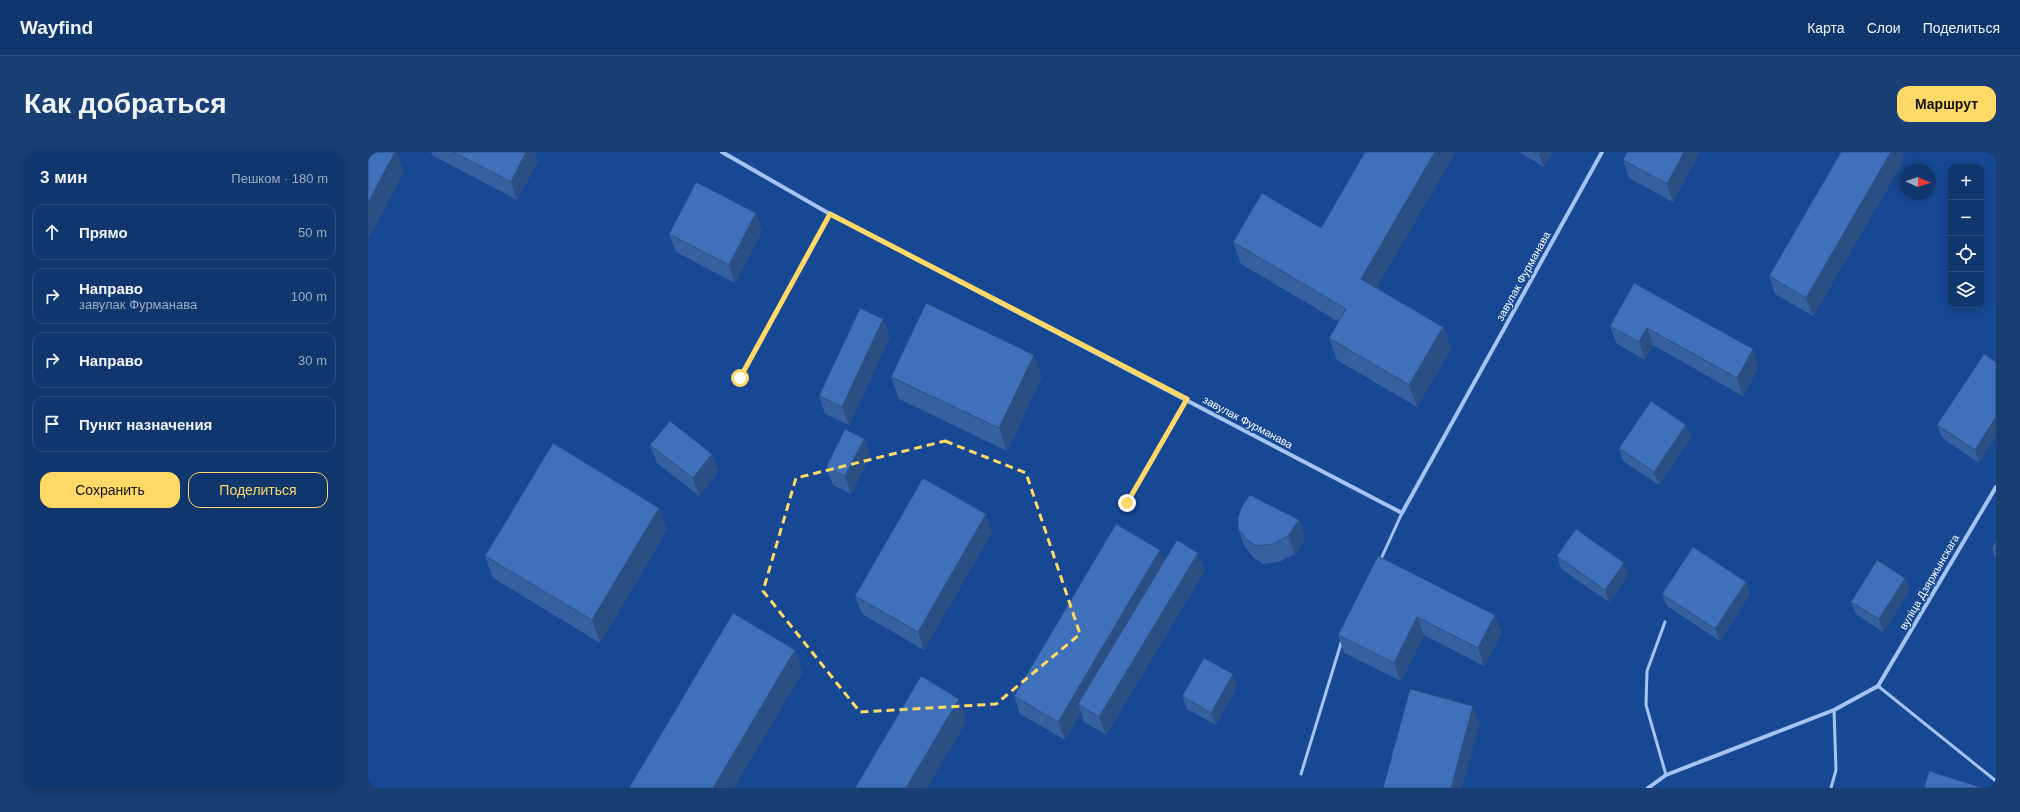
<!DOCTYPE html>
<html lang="ru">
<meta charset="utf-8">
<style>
:root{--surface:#10366e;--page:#193e73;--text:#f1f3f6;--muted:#9cabc2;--line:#305081;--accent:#ffd865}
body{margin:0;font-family:Helvetica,sans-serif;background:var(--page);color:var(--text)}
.controls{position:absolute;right:12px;top:12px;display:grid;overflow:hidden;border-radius:8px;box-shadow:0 2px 10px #0003}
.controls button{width:36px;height:36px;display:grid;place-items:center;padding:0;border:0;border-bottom:1px solid var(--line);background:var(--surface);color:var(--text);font:20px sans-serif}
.compass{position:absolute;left:1532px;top:12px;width:36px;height:36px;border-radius:50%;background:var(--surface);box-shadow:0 2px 10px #0003;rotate:93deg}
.stop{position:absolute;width:12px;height:12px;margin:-9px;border:3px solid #ffd865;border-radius:50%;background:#fff}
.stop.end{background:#ffd865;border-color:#fff;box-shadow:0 1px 4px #0008}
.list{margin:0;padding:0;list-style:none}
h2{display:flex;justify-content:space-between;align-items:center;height:52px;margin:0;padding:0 16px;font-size:17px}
h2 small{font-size:13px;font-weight:400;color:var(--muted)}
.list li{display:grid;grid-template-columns:26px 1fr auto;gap:12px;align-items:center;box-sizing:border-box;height:56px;margin:0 8px 8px;padding:0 8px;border:1px solid var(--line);border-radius:12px}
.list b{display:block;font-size:15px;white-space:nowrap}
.list p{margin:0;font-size:13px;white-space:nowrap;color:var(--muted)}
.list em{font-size:13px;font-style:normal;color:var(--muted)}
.actions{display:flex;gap:8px;padding:12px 16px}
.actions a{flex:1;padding:9px 0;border:1px solid var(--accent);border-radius:12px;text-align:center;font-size:14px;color:var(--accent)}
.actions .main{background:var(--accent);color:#111}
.icon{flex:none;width:22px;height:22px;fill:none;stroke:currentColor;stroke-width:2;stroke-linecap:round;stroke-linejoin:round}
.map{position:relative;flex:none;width:1628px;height:636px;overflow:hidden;border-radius:12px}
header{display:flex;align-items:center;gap:24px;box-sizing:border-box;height:56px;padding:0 20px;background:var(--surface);border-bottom:1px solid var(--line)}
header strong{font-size:19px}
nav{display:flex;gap:22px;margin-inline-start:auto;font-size:14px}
.intro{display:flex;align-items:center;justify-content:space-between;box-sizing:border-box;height:96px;padding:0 24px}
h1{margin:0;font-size:28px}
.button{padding:10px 18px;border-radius:12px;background:var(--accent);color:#111;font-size:14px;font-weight:700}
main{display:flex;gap:24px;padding:0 24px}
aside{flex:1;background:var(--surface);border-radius:12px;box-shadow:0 2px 10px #0003}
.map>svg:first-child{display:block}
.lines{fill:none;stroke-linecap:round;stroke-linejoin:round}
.lane{stroke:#a5c4f1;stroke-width:3}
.street{stroke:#a5c4f1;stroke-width:4}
.wall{fill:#3561a0}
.shaded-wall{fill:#2b4f82}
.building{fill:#3e71ba;stroke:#2b4f82}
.route{stroke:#ffd865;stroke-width:5}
.marked{fill:none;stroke:#ffd865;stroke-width:3;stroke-dasharray:8 5;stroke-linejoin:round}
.labels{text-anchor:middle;stroke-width:3;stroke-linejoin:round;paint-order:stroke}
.street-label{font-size:11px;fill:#fff;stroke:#164893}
</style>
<header>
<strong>Wayfind</strong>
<nav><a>Карта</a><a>Слои</a><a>Поделиться</a></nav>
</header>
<div class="intro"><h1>Как добраться</h1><a class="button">Маршрут</a></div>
<main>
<aside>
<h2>3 мин<small>Пешком · 180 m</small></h2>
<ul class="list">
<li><svg class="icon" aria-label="ahead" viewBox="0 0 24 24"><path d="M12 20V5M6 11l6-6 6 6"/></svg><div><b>Прямо</b></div><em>50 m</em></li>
<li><svg class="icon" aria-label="right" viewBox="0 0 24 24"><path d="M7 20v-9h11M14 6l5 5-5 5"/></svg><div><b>Направо</b><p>завулак Фурманава</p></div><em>100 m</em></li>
<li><svg class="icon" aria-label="right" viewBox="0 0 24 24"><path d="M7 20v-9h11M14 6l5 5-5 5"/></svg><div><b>Направо</b></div><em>30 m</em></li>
<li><svg class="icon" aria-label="arrive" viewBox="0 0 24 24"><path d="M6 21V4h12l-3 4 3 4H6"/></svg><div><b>Пункт назначения</b></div></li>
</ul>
<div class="actions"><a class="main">Сохранить</a><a>Поделиться</a></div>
</aside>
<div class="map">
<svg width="1628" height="636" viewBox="0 0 1628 636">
<rect width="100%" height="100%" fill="#164893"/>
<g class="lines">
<path class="lane" d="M372 226 462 62
M759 351 819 247
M1012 409 1034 361
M1297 470 1279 519 1278 553 1298 623
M1510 534 1628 629
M933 622 974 488
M1463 636 1468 618 1466 558"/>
<path class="street" d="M354 0 462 62 1034 361 1234 0
M1280 636 1298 623 1466 558 1510 534 1628 335"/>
</g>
<path class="wall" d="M63 0H166L170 9 149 48 64 3Z
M1151 0H1185L1176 15Z
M1332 0 1305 50 1261 26 1255 8Z
M1536 8 1445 164 1407 142 1401 124Z
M388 61 394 79 367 131 308 100 301 82Z
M865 90 1008 136 1075 175 1083 197 1049 255 969 208 961 186 971 170 873 112Z
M1266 131 1391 215 1375 244 1285 193 1277 208 1249 192 1242 174Z
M522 185 481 273 457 262 451 244Z
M1628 210 1611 311 1574 286 1569 273Z
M523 225H674L639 299 531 247Z
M1318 273 1323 286 1291 333 1255 309 1251 296Z
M496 287 502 304 483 342 465 333 458 315Z
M282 293 351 319 331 344 289 311Z
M291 356 299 378 232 491 125 426 117 404Z
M931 368 937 386 927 402 911 410 895 412 886 406 877 395 870 377Z
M624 380 556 498 494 462 487 444Z
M1628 389V407L1624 397Z
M1010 404 1127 463 1134 481 1116 514 1056 483 1033 529 976 501 970 483Z
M1189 404 1260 423 1241 450 1193 417Z
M796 409 837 418 738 583 716 570 713 560 697 588 652 562 646 544Z
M1537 426 1542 438 1515 480 1488 462 1483 450Z
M1378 430 1382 442 1352 489 1299 454 1294 442Z
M865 522 869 535 848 573 819 557 814 544Z"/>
<path class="shaded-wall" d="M27 0H29L36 20 0 88V51Z
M158 0H166L170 9 149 48 143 30Z
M1067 0H1088L1001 149 993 127Z
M1173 0H1185L1176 15 1171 2Z
M1316 0H1332L1305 50 1299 32Z
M1523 0H1533L1536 8 1445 164 1438 146Z
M388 61 394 79 367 131 361 113Z
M515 167 522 185 481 273 474 255Z
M1075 175 1083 197 1049 255 1041 233Z
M1279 176 1285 193 1277 208 1271 190Z
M1385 197 1391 215 1375 244 1369 226Z
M666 203 674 225 639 299 631 276Z
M1628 265V285L1611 311 1607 298Z
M1318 273 1323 286 1291 333 1286 320Z
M496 287 502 304 483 342 477 324Z
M344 302 351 319 331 344 325 326Z
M291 356 299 378 232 491 224 468Z
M618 362 624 380 556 498 550 480Z
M931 368 937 386 927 402 920 384Z
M792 398 798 416 710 552 713 560 697 588 690 570Z
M830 401 837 418 738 583 731 565Z
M1256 411 1260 423 1241 450 1237 438Z
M1537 426 1542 438 1515 480 1511 467Z
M1378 430 1382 442 1352 489 1347 477Z
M1127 463 1134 481 1116 514 1110 496Z
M1049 465 1056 483 1033 529 1026 511Z
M427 498 435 520 366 636H345Z
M865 522 869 535 848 573 843 561Z
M591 547 599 569 559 636H538Z
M1105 554 1112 572 1094 636H1083Z"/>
<path class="building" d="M0 0H27L0 51Z
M85 0H158L143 30Z
M997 0H1067L993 127 1075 175 1041 233 961 186 978 157 865 90 894 41 953 76Z
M1167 0H1173L1171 2Z
M1259 0H1316L1299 32 1255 8Z
M1473 0H1523L1438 146 1401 124Z
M328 30 388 61 361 113 301 82Z
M1266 131 1385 197 1369 226 1279 176 1271 190 1242 174Z
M558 151 666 203 631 276 523 225Z
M492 156 515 167 474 255 451 244Z
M1616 202 1628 210V265L1607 298 1569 273Z
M1283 249 1318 273 1286 320 1251 296Z
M302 269 344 302 325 326 282 293Z
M477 277 496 287 477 324 458 315Z
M185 291 291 356 224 468 117 404Z
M555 326 618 362 550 480 487 444Z
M882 343 931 368 920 384 905 392 889 394 879 388 870 377V365L874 354Z
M748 372 792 398 690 570 646 544Z
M1208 377 1256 411 1237 438 1189 404Z
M809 388 830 401 731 565 710 552Z
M1628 389V399L1624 397Z
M1325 395 1378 430 1347 477 1294 442Z
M1010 404 1127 463 1110 496 1049 465 1026 511 970 483Z
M1509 408 1537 426 1511 467 1483 450Z
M365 461 427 498 345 636H261Z
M836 506 865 522 843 561 814 544Z
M553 524 591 547 538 636H487Z
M1042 537 1105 554 1083 636H1015Z
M1561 619 1615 636H1556Z"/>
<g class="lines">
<path class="route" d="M372 226 462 62 819 247 759 351"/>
</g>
<path class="marked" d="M577 289 658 321 712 482 628 552 492 560 395 439 428 326Z"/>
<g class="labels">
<g class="street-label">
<text transform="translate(1155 124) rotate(-61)" y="4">завулак Фурманава</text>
<text transform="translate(880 270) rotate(28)" y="4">завулак Фурманава</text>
<text transform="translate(1561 430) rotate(-60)" y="4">вуліца Дзяржынскага</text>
</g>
</g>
</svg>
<div class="controls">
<button>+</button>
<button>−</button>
<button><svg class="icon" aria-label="locate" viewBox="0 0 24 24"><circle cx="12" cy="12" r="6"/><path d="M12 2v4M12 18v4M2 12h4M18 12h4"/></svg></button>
<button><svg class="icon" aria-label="layers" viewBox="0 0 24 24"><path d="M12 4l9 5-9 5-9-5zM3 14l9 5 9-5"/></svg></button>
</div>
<svg class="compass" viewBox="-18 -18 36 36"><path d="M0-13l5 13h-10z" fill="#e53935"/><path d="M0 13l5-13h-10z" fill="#9cabc2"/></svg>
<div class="stop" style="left:372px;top:226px"></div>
<div class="stop end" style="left:759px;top:351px"></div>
</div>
</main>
